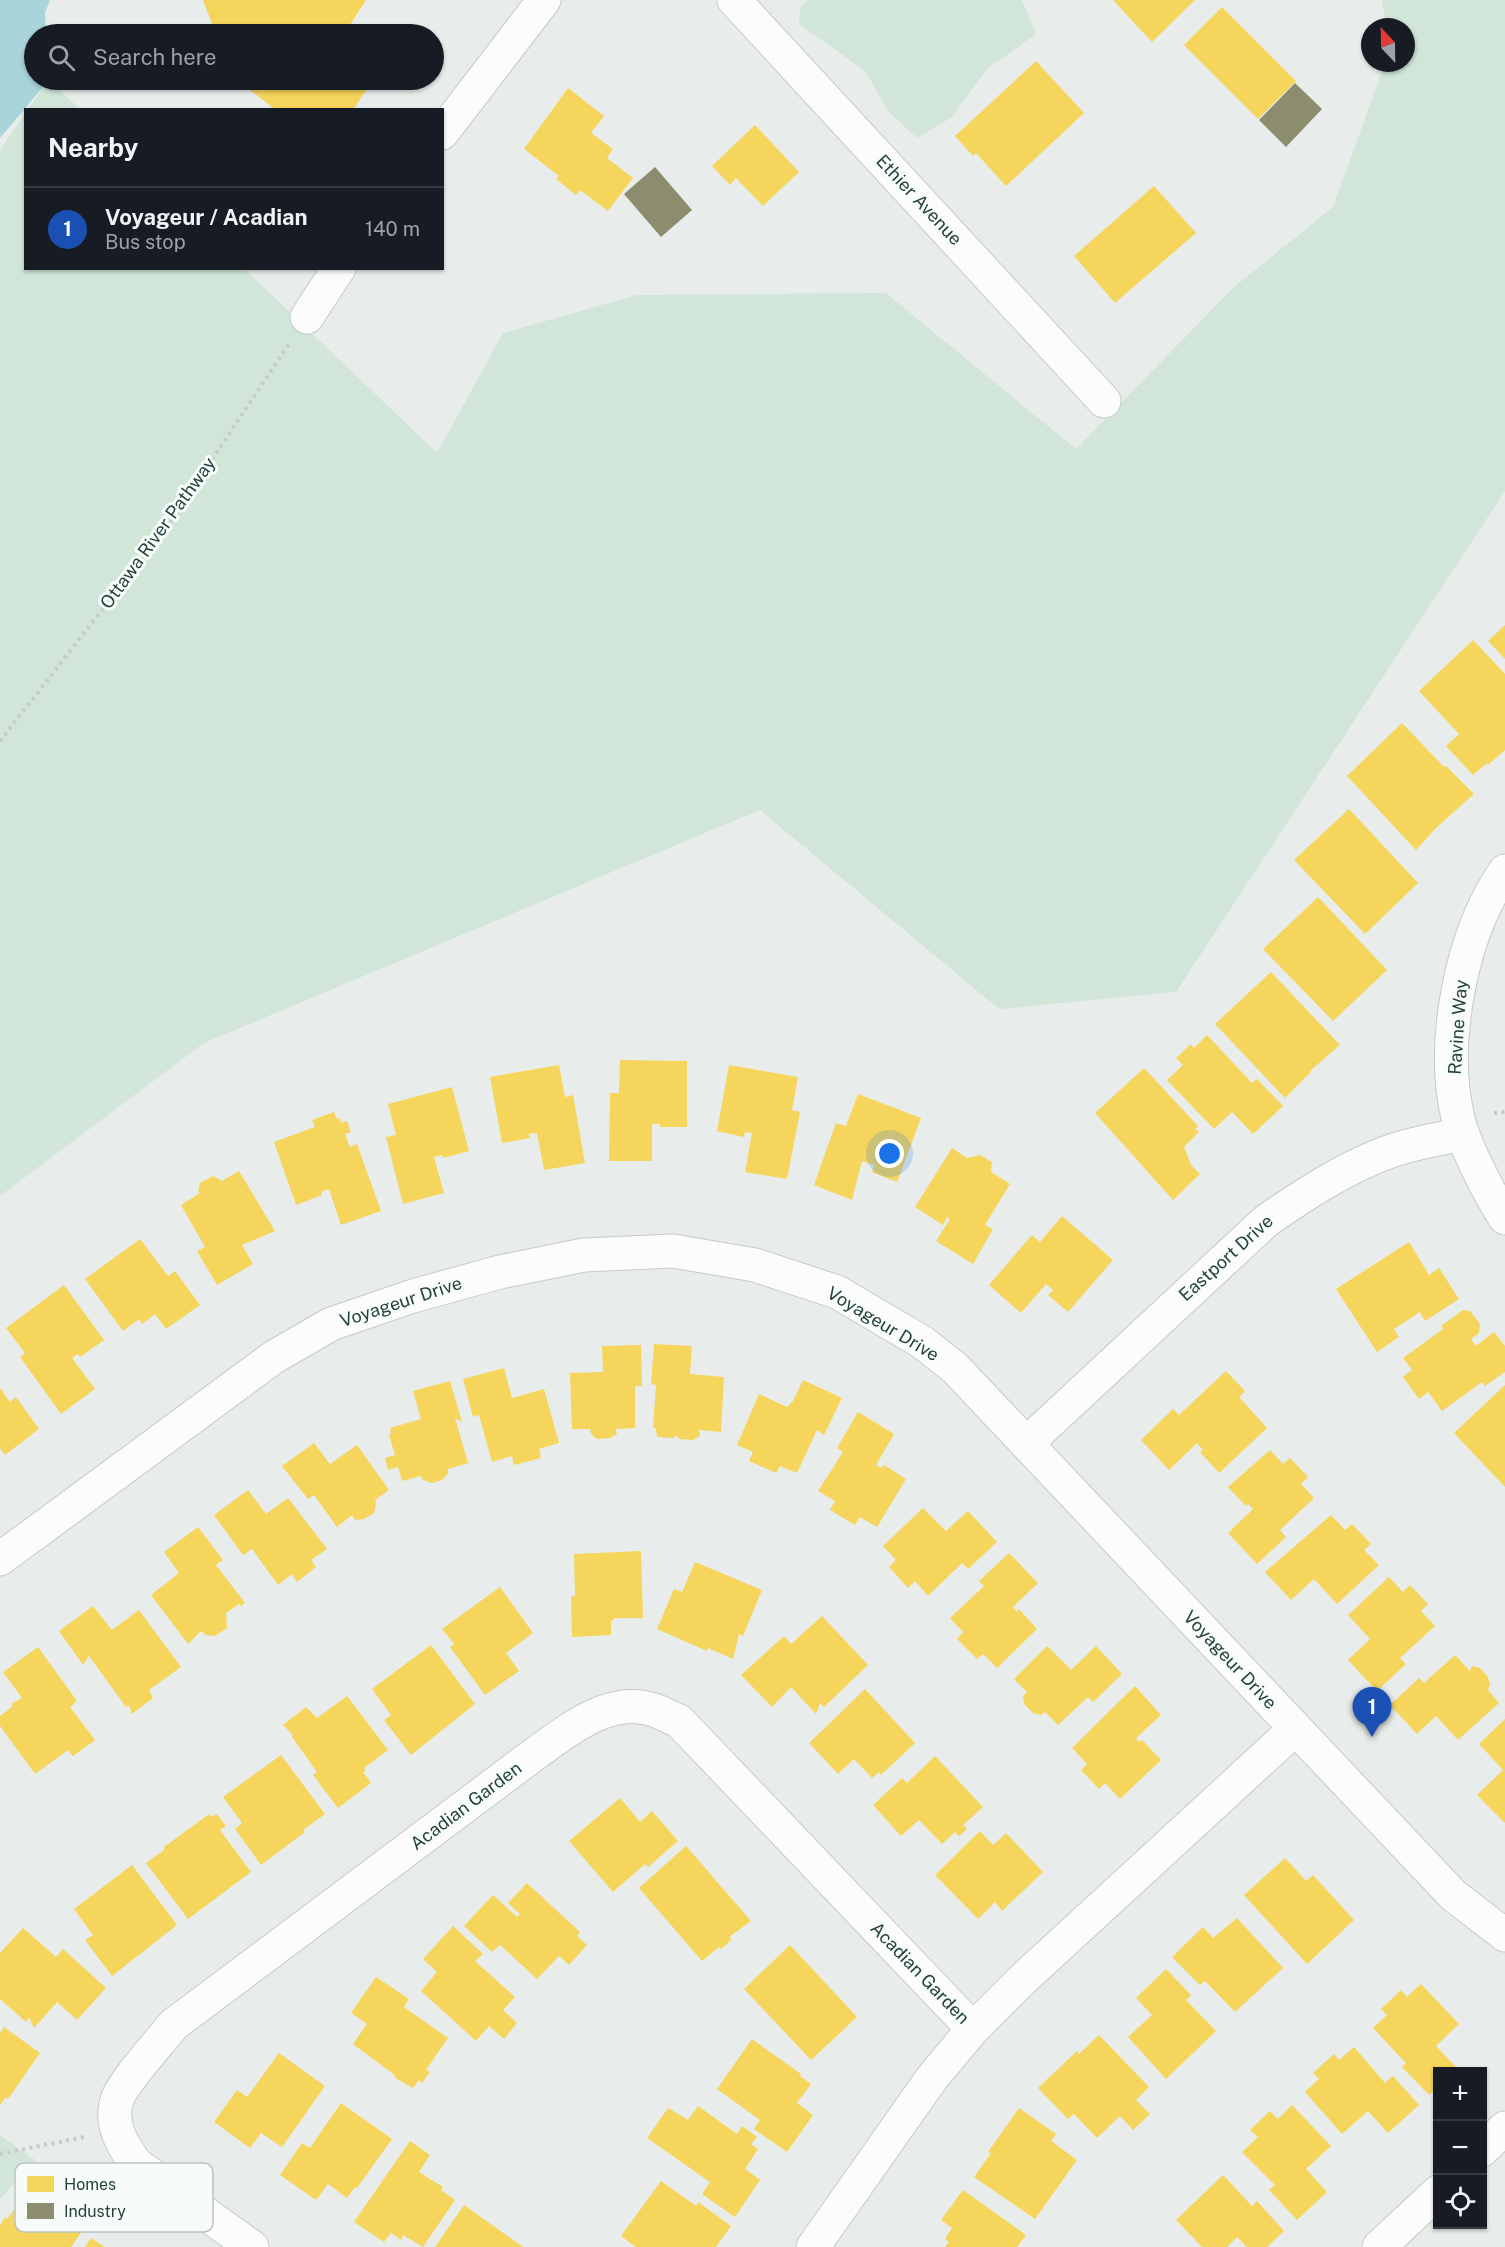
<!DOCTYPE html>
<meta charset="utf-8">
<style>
:root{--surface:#171b24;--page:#242831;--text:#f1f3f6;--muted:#9ea1a6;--line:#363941;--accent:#697e78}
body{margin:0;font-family:"Public Sans",sans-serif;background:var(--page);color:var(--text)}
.controls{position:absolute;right:18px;bottom:18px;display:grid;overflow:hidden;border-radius:0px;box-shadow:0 2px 4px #0004}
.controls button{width:54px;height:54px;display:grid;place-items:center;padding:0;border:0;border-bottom:2px solid var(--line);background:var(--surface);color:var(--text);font:30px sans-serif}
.compass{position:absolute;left:1361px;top:18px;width:54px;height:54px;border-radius:50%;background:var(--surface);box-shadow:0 2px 4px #0004;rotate:338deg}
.you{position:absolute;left:890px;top:1154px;width:21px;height:21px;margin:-15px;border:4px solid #fff;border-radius:50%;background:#1a73e8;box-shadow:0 0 0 9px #1a73e833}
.badge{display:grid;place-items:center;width:39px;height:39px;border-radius:50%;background:var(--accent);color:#fff;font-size:20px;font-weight:700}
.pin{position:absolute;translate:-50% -50px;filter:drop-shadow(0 2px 3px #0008)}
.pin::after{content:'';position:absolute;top:32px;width:21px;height:18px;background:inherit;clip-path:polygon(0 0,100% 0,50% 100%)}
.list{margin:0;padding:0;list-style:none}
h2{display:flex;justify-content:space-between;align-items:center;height:78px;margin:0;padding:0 24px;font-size:26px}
h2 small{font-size:20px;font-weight:400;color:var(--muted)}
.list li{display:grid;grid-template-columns:39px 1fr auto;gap:18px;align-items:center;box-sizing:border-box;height:84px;padding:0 24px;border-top:2px solid var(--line)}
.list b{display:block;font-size:22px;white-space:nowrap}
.list p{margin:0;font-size:20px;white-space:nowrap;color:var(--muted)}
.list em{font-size:20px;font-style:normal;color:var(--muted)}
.icon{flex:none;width:33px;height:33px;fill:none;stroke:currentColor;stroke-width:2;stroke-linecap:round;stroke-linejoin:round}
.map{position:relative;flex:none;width:1505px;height:2247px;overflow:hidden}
.search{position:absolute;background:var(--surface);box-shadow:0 2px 4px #0004;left:24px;top:24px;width:420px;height:66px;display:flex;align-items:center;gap:15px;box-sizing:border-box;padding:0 21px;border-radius:33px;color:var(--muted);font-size:22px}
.panel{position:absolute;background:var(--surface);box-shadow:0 2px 4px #0004;left:24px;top:108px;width:420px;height:162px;border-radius:0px}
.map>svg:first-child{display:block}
.green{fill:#d1e6d8}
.water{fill:#a9d4db}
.homes{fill:#f6d55c}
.industry{fill:#8c8c6e}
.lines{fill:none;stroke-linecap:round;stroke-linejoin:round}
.street-casing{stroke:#c5cac8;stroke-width:35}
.path{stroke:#c3ccca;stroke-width:4;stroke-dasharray:3 4.5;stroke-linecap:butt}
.street{stroke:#fcfcfc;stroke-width:33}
.labels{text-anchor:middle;stroke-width:6;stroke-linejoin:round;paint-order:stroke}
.street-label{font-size:18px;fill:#24423a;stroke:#f7fbf9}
.key{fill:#f7fbf9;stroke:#b8c4c0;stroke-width:1.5}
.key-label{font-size:16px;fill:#24423a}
</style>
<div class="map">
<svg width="1505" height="2247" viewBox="0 0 1505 2247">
<rect width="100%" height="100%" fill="#e8edeb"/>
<path class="green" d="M808 0H1022L1036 34 986 70 952 117 917 138 889 112 865 71 799 24 800 8Z
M1382 0H1505V491L1176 992 999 1009 760 810 204 1043 0 1196V150L25 114 26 268 245 269 437 453 503 333 637 295 886 293 1076 449 1234 287 1333 207 1385 63H1406V27H1386Z
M49 80 80 109H28Z
M0 2135 35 2160 0 2199Z"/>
<path class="water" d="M0 0H50L45 13 46 34H34V80H49L0 138Z"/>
<path class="homes" d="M203 0H366L350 25 364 34H216Z
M1113 0H1195L1152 42Z
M1222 7 1296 81 1258 119 1184 45Z
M1036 61 1084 113 1006 186 976 153 973 156 955 136Z
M237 80H373L353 110H276Z
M568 88 604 116 591 133 613 149 607 158 633 178 608 211 580 190 576 195 556 179 559 176 524 149Z
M755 125 799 172 763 206 736 178 730 185 712 166Z
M1154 186 1196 233 1115 303 1074 256Z
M1505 625V659L1488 641Z
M1473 640 1505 674V750L1488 765 1487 763 1473 775 1446 746 1459 734 1419 691Z
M1402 723 1444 767 1446 766 1474 794 1436 828 1416 850 1347 776Z
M1349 809 1418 883 1365 934 1294 860Z
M1318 897 1387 970 1333 1021 1263 949Z
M1271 972 1340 1045 1310 1071 1311 1072 1285 1098 1215 1024Z
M1207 1035 1252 1083 1257 1079 1283 1106 1253 1134 1232 1112 1214 1129 1167 1080 1183 1065 1176 1058 1191 1044 1194 1048Z
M620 1060 687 1061V1127H660V1124H652V1161H609L610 1093H619Z
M559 1065 565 1097 573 1095 585 1163 544 1170 537 1133 529 1134 530 1138 502 1143 490 1077Z
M729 1065 798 1077 792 1110 800 1112 787 1179 745 1172 752 1133 745 1132 744 1137 717 1131Z
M1144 1068 1198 1126 1195 1129 1199 1132 1184 1147 1191 1165 1200 1174 1173 1200 1095 1113Z
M452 1087 469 1151 443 1158V1155L434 1157 444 1193 403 1204 386 1137 396 1135 388 1104Z
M858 1094 921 1118 897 1182 872 1172 875 1163 873 1165 862 1161 852 1200 814 1185 836 1123 846 1126Z
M334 1112 337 1119 340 1118 341 1123 347 1121 351 1132 345 1134 350 1147 357 1144 381 1211 341 1225 329 1189 321 1192 322 1195 296 1205 274 1142 315 1127 312 1120Z
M952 1148 967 1158 980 1155 992 1162 991 1172 1010 1184 985 1225 993 1229 973 1264 936 1241 950 1219 947 1217 943 1225 915 1207Z
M239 1171 275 1231 242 1245 253 1264 217 1285 197 1251 205 1247 181 1205 200 1193 198 1191 200 1183 213 1176 222 1181Z
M1062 1216 1113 1260 1068 1312 1048 1295 1053 1290 1046 1284 1021 1313 989 1285 1032 1235 1040 1242Z
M140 1239 168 1276 175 1271 200 1305 166 1329 155 1314 142 1324 139 1319 123 1331 85 1279Z
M1409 1242 1429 1275 1439 1268 1459 1299 1425 1321 1420 1312 1394 1329 1399 1337 1377 1352 1336 1289Z
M64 1285 104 1340 80 1357 78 1354 72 1358 95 1389 61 1414 20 1357 25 1353 6 1328Z
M1463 1310 1470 1311 1480 1324 1479 1333 1471 1339 1476 1346 1494 1332 1505 1346V1372L1485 1386 1482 1382 1442 1411 1428 1392 1419 1399 1403 1377 1412 1370 1403 1358 1443 1329 1441 1326Z
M654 1344 692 1346 690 1374 724 1377 721 1432 699 1430 700 1436 693 1440 680 1439 675 1435 674 1438 657 1437 656 1428H653L656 1385 651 1384Z
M641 1345 642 1386H635V1428L615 1429 617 1434 610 1438 597 1439 591 1434 590 1429H572L570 1373 603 1372 602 1346Z
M504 1368 512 1398 544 1389 559 1443 539 1449 541 1458 514 1465 512 1456 492 1462 479 1415 473 1417 463 1379Z
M1226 1371 1245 1391 1239 1397 1267 1428 1219 1473 1200 1452 1203 1450 1197 1443 1169 1470 1141 1440 1173 1409 1179 1415Z
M803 1380 842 1398 824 1435 817 1430 797 1473 780 1466 776 1473 749 1461 753 1452 737 1445 759 1394 787 1407 793 1401Z
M450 1381 462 1422 455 1418 468 1463 448 1469V1474L442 1480 432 1483 423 1480 421 1476 402 1481 398 1467 388 1470 385 1458 395 1455 389 1435 391 1434 390 1428 421 1419 413 1391Z
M1505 1385V1487L1454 1433Z
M0 1388 10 1402 16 1397 39 1429 5 1455 0 1448Z
M858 1412 894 1434 876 1465 882 1468 884 1465 906 1479 877 1527 860 1517 855 1525 830 1510 835 1501 818 1491 843 1452 837 1448Z
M314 1443 330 1464 357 1445 389 1490 375 1500 376 1504 374 1513 364 1519 355 1520 352 1515 337 1527 314 1495 308 1499 282 1466Z
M1270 1450 1283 1464 1290 1458 1308 1477 1301 1484 1314 1498 1280 1530 1286 1537 1257 1564 1228 1533 1253 1509 1248 1504 1246 1506 1228 1487Z
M248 1490 266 1514 288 1498 327 1549 311 1560 316 1567 297 1582 292 1574 278 1585 252 1549 243 1555 214 1515Z
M923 1508 946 1531 968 1511 997 1542 968 1569 962 1563 928 1596 915 1581 908 1588 889 1567 896 1560 883 1546Z
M1331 1515 1345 1530 1352 1524 1371 1544 1364 1550 1379 1565 1337 1604 1314 1579 1291 1600 1265 1572Z
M198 1527 223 1560 216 1565 245 1603 241 1606 239 1604 226 1613 227 1628 215 1636 206 1635 201 1631 188 1644 151 1595 179 1573 164 1552Z
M641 1551 643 1618H615L611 1621V1635L572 1637 571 1596H575L574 1554Z
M1009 1553 1038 1583 1013 1607 1017 1612 1019 1609 1037 1629 997 1668 983 1654 977 1659 957 1639 963 1632 950 1618 984 1586 979 1581Z
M695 1562 762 1590 743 1636 739 1634 733 1659 708 1648 707 1651 657 1629 674 1589 682 1592Z
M1389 1577 1403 1592 1410 1585 1428 1604 1421 1611 1435 1626 1400 1658 1406 1664 1377 1691 1348 1660 1370 1639 1348 1615Z
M500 1587 533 1633 506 1653 519 1671 485 1695 450 1647 454 1644 442 1629Z
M93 1606 112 1630 139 1610 181 1667 149 1690 153 1698 132 1714 129 1705 126 1707 89 1656 83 1665 59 1631Z
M822 1616 868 1665 824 1707 820 1703 816 1714 791 1687 772 1707 741 1675 784 1636 791 1644Z
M431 1645 475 1704 411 1755 384 1720 391 1715 372 1689Z
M1047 1646 1071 1670 1096 1646 1122 1674 1093 1702 1088 1697 1058 1725 1045 1712 1041 1715 1033 1713 1024 1704 1023 1696 1027 1692 1014 1679Z
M38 1647 77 1701 70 1707 95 1740 73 1756 68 1750 35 1774 0 1726V1716L13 1706 11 1704 22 1698 3 1672Z
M1455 1655 1470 1671 1472 1666 1480 1668 1488 1677 1490 1685 1488 1690 1499 1703 1458 1740 1436 1716 1417 1734 1390 1705 1419 1678 1424 1683Z
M1135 1686 1161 1715 1136 1738 1139 1742 1142 1740 1161 1760 1120 1799 1105 1783 1099 1789 1081 1770 1087 1764 1072 1748Z
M865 1689 915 1743 881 1775 879 1772 872 1778 854 1759 838 1774 809 1743Z
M347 1696 388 1750 364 1768 366 1771 363 1772 371 1783 338 1808 313 1775 317 1772 292 1737 293 1735 283 1725 306 1707 317 1718Z
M1505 1719V1823L1477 1795 1503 1770 1479 1744Z
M281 1755 325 1814 303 1830 305 1832 261 1865 235 1829 242 1823 223 1797Z
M935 1756 983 1807 963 1825 967 1829 959 1836 955 1832 942 1844 919 1820 901 1836 873 1805 902 1778 907 1783Z
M620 1798 640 1822 652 1811 678 1841 648 1867 645 1864 613 1892 569 1841Z
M209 1814 211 1817 217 1814 226 1826 220 1830 251 1872 188 1919 146 1863 164 1850V1847Z
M980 1831 993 1845 1006 1833 1043 1872 1002 1911 995 1902 978 1919 935 1875Z
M686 1846 751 1921 729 1937 732 1939 721 1949 719 1947 702 1961 639 1888Z
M1285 1858 1306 1881 1313 1875 1354 1920 1307 1964 1244 1895Z
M132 1865 177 1925 112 1976 85 1940 93 1935 74 1909Z
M527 1883 580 1932 577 1936 587 1945 569 1965 559 1956 537 1979 500 1945 492 1952 464 1926 493 1895 517 1917 520 1914 508 1903Z
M1237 1918 1283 1968 1235 2012 1205 1981 1200 1985 1172 1957 1203 1927 1213 1938Z
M453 1926 483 1954 475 1961 515 1997 503 2010 517 2023 504 2039 489 2026 476 2041 421 1991 437 1972 423 1959Z
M23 1928 56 1957 63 1949 106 1988 77 2020 57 2002 34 2028 29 2017 26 2022 0 1999V1953Z
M790 1945 857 2017 811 2060 744 1989Z
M1166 1969 1191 1995 1186 2000 1216 2031 1166 2079 1128 2037 1152 2015 1136 1998Z
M376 1977 409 1999 404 2007 448 2038 426 2070 430 2072 422 2083 419 2080 413 2088 395 2078 396 2076 353 2044 367 2024 351 2013Z
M1421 1984 1459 2024 1436 2046 1457 2068 1454 2072H1438V2087L1429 2095 1402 2067 1406 2063 1373 2028 1387 2015 1381 2009 1401 1990 1407 1997Z
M4 2027 40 2053 8 2099 6 2097 0 2105V2033Z
M1099 2035 1149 2087 1136 2100 1150 2114 1133 2130 1120 2116 1097 2138 1074 2114 1068 2119 1038 2088 1077 2051 1079 2054Z
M752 2039 801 2074 800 2076 811 2084 797 2103 813 2115 787 2152 754 2129 760 2120 717 2089Z
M1354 2047 1385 2083 1393 2076 1419 2105 1388 2133 1368 2111 1342 2134 1305 2092 1319 2079 1313 2073 1334 2054 1339 2060Z
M279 2053 325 2086 282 2147 261 2133 250 2148 214 2122 237 2090 247 2097Z
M341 2103 392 2139 357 2188 355 2187 347 2198 328 2184 316 2200 280 2175 302 2143 310 2148Z
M1292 2105 1331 2146 1306 2169 1327 2192 1297 2220 1269 2190 1275 2185 1242 2152 1258 2137 1250 2130 1270 2111 1278 2119Z
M698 2106 737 2134 742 2126 757 2137 751 2144 758 2149 745 2169 760 2180 735 2217 702 2194 710 2182 647 2138 668 2108 688 2120Z
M1019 2108 1056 2134 1051 2141 1077 2160 1035 2219 974 2177 991 2153 988 2152Z
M410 2141 430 2155 419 2172 443 2187 441 2190 455 2200 423 2247 403 2235 401 2240 391 2233 384 2242 354 2222Z
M1223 2175 1252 2206 1257 2201 1284 2231 1267 2247H1247L1237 2237 1227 2247H1202L1176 2220Z
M661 2181 696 2206 698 2202 731 2226 716 2247H636L621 2236Z
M963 2190 1026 2235 1017 2247H945L949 2242 945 2239 952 2228 941 2220Z
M46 2205 83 2230 71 2247H0V2225L5 2217 7 2219 16 2208 35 2221Z
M464 2205 523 2247H435Z
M91 2238 105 2247H85Z"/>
<path class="industry" d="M1295 83 1322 109 1286 147 1259 120Z
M655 167 692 210 661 237 624 194Z"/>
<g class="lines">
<defs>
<path id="street" d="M734 0 1104 401
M442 133 544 0
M307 317 339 268
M1505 871C1461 934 1440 1043 1458 1118 1464 1145 1490 1195 1505 1218
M1027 1443 1266 1221C1305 1194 1346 1167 1391 1151 1414 1143 1439 1139 1463 1134
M0 1559 274 1357 331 1324 413 1296 500 1272 584 1255 673 1251 755 1265 837 1292 922 1342 955 1368 1453 1895 1505 1935
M1482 2150 1505 2128
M252 2247 136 2164C123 2146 109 2124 117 2100 122 2083 161 2041 173 2025L532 1756C566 1732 608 1695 654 1710 663 1713 671 1718 679 1721L973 2029
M813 2247 932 2078 973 2029 1022 1980 1295 1729
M1379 2247 1438 2192"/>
</defs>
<use href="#street" class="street-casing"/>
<path class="path" d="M0 741 169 524 289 344
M1494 1113 1505 1112
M0 2154 84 2137"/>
<use href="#street" class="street"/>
</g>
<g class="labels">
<g class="street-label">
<text transform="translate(919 200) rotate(47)" y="6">Ethier Avenue</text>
<text transform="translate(158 533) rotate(-54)" y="6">Ottawa River Pathway</text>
<text transform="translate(1458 1027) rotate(-86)" y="6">Ravine Way</text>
<text transform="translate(1226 1258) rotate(-42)" y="6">Eastport Drive</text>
<text transform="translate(401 1302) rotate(-18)" y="6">Voyageur Drive</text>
<text transform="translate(883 1324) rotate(31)" y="6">Voyageur Drive</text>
<text transform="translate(1230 1660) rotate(47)" y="6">Voyageur Drive</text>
<text transform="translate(466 1806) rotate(-37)" y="6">Acadian Garden</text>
<text transform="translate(920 1973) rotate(46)" y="6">Acadian Garden</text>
</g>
</g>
<rect x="15" y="2163" width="198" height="69" rx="9" class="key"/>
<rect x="27" y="2176" width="27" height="16" fill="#f6d55c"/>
<rect x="27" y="2203" width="27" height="16" fill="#8c8c6e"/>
<g class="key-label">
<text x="64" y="2190">Homes</text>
<text x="64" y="2217">Industry</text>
</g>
</svg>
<div class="controls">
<button>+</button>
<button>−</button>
<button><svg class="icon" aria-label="locate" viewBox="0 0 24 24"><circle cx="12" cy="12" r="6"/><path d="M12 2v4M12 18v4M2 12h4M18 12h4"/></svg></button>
</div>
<svg class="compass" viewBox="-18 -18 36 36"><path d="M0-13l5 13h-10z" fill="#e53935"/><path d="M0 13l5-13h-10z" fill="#9ea1a6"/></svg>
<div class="you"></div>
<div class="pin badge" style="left:1372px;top:1737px;background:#1a4fb4">1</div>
<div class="search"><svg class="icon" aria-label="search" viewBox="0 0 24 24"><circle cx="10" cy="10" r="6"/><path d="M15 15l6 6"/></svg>Search here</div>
<section class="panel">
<h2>Nearby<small></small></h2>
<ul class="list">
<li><span class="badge" style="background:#1a4fb4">1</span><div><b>Voyageur / Acadian</b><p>Bus stop</p></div><em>140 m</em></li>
</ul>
</section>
</div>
